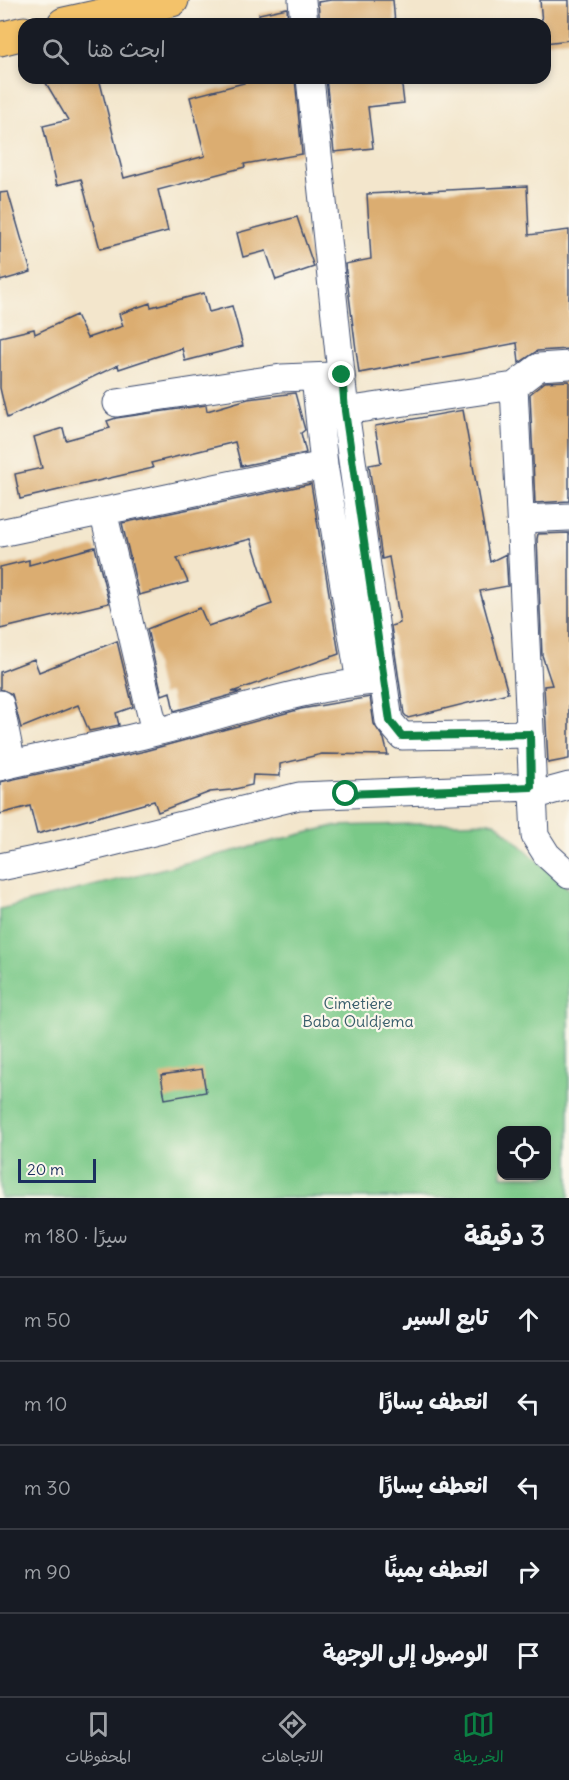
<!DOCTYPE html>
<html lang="ar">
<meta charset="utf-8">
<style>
:root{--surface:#171b24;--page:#242831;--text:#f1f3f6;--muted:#9ea1a6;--line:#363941;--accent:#0b8043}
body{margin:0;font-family:Delius,"Playpen Sans Arabic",sans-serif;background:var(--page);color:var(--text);direction:rtl}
.controls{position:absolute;right:18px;bottom:18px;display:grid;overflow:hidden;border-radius:12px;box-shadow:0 3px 9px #0003}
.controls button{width:54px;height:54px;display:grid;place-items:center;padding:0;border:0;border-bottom:2px solid var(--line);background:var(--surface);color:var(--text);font:30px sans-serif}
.scale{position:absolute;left:18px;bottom:15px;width:78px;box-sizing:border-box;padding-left:6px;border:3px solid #1b2f5e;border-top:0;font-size:16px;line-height:21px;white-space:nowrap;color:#1b2f5e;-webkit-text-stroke:4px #fbf7ec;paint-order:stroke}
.stop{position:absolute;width:18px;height:18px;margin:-14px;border:4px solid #0b8043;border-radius:50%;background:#fff}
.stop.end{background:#0b8043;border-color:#fff;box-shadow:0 2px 6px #0008}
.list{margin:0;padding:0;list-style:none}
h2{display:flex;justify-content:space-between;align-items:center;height:78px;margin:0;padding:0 24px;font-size:26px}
h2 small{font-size:20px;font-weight:400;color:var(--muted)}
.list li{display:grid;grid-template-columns:39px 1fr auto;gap:18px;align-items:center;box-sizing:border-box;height:84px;padding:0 24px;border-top:2px solid var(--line)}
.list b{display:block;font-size:22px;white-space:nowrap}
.list em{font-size:20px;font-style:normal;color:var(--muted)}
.icon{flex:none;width:33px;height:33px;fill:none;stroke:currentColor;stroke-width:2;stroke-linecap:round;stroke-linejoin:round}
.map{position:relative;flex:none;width:569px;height:1198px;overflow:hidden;direction:ltr}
.search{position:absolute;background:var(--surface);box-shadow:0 3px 9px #0003;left:18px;right:18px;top:18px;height:66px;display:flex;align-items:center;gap:15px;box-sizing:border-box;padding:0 21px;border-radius:18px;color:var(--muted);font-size:22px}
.sheet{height:498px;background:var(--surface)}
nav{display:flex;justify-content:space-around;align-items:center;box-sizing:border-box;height:84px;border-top:2px solid var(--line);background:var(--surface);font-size:16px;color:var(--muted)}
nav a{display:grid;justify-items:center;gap:3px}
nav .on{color:var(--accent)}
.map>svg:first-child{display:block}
.green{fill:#7ac988;stroke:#4a7c73;stroke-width:1.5;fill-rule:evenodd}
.building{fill:#dbad71}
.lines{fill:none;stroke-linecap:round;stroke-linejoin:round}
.minor-casing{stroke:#3b4a6e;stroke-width:29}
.major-casing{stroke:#3b4a6e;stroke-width:35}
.minor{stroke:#fff;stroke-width:27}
.major{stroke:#f3c26a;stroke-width:33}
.route{stroke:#0b8043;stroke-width:8}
.labels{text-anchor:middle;stroke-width:4.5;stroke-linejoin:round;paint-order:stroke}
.park-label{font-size:16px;fill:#385d6b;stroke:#fbf7ec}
</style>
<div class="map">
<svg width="569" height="1198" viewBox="0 0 569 1198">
<rect width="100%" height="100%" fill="#fbf7ec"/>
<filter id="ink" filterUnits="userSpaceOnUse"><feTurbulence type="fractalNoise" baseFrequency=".0167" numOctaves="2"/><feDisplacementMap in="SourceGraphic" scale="12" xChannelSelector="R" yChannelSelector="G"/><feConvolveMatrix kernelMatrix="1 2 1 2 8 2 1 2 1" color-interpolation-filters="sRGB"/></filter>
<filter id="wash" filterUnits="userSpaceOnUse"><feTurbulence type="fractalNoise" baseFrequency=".008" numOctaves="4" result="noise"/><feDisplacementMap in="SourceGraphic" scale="24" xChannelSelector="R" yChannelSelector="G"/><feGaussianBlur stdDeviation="1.35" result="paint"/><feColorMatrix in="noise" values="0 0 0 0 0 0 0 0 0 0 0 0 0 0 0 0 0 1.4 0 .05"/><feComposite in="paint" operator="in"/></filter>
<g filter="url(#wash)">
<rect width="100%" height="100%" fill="#f3e6cc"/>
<path class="green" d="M495 822 569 889V1198H0V909L334 826ZM502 1130H546V1176H502Z"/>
<g id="blocks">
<path class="building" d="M331 0H393L395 24H320L318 2Z
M540 0H569V40L545 43V24H542Z
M287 8 288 24H260L259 14Z
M43 78H99L124 178 205 156 190 97 244 83V78H295L302 154 244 164 245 167 158 190 168 231 100 249 81 179 57 185 43 126 68 120Z
M326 78H401L404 103 368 107 373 148 334 152Z
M527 186 529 235 569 230V349L537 351 519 363 517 343 359 373 345 264 371 259 367 194Z
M8 192 31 272 0 281V193Z
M297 217 314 267 276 280 266 251 243 257 237 233Z
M204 293 209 312 232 306 243 346 185 361 182 348 119 369 118 365 7 418 0 388V337L34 329 35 334 76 315 87 338 123 326 119 314 150 303 151 307Z
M569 381V501L535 503 530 394 545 382Z
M295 393 305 430 301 433 306 453 241 466 235 442 151 463 153 468 20 499 15 474 42 468 34 437 63 428 66 440 110 428 107 421 116 418 206 405 207 411 248 399Z
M463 410 490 562 506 554 508 586 480 591 508 693 408 718 404 714 391 626 400 623 389 557 382 559 369 465 381 463 375 426Z
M311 484 339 654 232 692H242L174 711 170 692 162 695 147 629 200 608 208 626 272 604 251 539 177 558 188 582 139 595 122 523Z
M569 533V759L548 763 544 686 552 685 542 655 537 539 538 534Z
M95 547 109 603 0 629V567L29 560V565Z
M117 641 133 707 116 713 119 725 89 731 78 705 21 728 12 694 0 689V672L34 659 39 672Z
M370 697 374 724 384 739 388 755 322 754 280 764V776L253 775 252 785 231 790 210 792 158 812 154 801 37 834 30 806 0 814V782L141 752 301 709Z
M202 1069 206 1092 165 1099 161 1075Z"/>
</g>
</g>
<g filter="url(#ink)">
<use href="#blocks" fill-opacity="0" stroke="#3b4a6e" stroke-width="1.5"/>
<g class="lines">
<defs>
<path id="minor" d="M302 0 304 24
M310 78 345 411 389 721 402 736 530 734
M315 377 324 465 360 682
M514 386 535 836 547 855 569 875
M117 403 281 378 332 376
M345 411 514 386 539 367 569 365
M103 511 155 732
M522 519 569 517
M0 533 324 465
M0 704 12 764
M0 767C52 754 105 745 156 732 231 713 306 686 383 680
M532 796 569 786
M0 867 73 852 299 796 531 787"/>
<path id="major" d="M64 24 172 0
M0 39 24 33"/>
</defs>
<use href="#minor" class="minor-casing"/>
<use href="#major" class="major-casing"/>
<use href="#minor" class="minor"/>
<use href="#major" class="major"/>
</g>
</g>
<g class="lines" filter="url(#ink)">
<path class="route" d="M342 375 345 411 390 721 402 736 530 734 531 787 346 794"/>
</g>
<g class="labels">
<g class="park-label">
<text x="358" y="1009">Cimetière<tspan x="358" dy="18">Baba Ouldjema</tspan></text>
</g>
</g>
</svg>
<div class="controls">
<button><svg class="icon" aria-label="locate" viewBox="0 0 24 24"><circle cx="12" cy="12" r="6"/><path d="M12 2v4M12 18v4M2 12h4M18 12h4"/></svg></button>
</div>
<div class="scale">20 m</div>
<div class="stop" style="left:346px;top:794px"></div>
<div class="stop end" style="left:342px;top:375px"></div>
<div class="search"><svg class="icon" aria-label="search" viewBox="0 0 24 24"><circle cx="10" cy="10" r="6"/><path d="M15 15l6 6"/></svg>ابحث هنا</div>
</div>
<section class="sheet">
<h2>3 دقيقة<small>سيرًا · 180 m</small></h2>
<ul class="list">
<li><svg class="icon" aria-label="ahead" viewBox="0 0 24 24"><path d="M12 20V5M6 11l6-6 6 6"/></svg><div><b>تابع السير</b></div><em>50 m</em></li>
<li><svg class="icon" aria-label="left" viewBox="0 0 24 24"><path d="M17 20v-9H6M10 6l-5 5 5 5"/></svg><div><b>انعطف يسارًا</b></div><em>10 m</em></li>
<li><svg class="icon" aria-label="left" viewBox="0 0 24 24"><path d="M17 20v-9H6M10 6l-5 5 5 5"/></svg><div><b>انعطف يسارًا</b></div><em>30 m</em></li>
<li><svg class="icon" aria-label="right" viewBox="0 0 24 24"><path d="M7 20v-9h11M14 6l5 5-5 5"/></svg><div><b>انعطف يمينًا</b></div><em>90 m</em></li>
<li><svg class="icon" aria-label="arrive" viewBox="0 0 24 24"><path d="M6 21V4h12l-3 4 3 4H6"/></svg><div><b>الوصول إلى الوجهة</b></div></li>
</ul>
</section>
<nav>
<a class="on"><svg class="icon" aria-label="map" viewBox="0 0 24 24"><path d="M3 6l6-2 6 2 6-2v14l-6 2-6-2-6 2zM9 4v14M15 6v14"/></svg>الخريطة</a>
<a><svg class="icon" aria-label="directions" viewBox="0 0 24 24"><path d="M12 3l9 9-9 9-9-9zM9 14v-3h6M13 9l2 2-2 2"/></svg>الاتجاهات</a>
<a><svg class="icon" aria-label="saved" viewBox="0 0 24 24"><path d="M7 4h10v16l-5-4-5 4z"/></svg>المحفوظات</a>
</nav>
